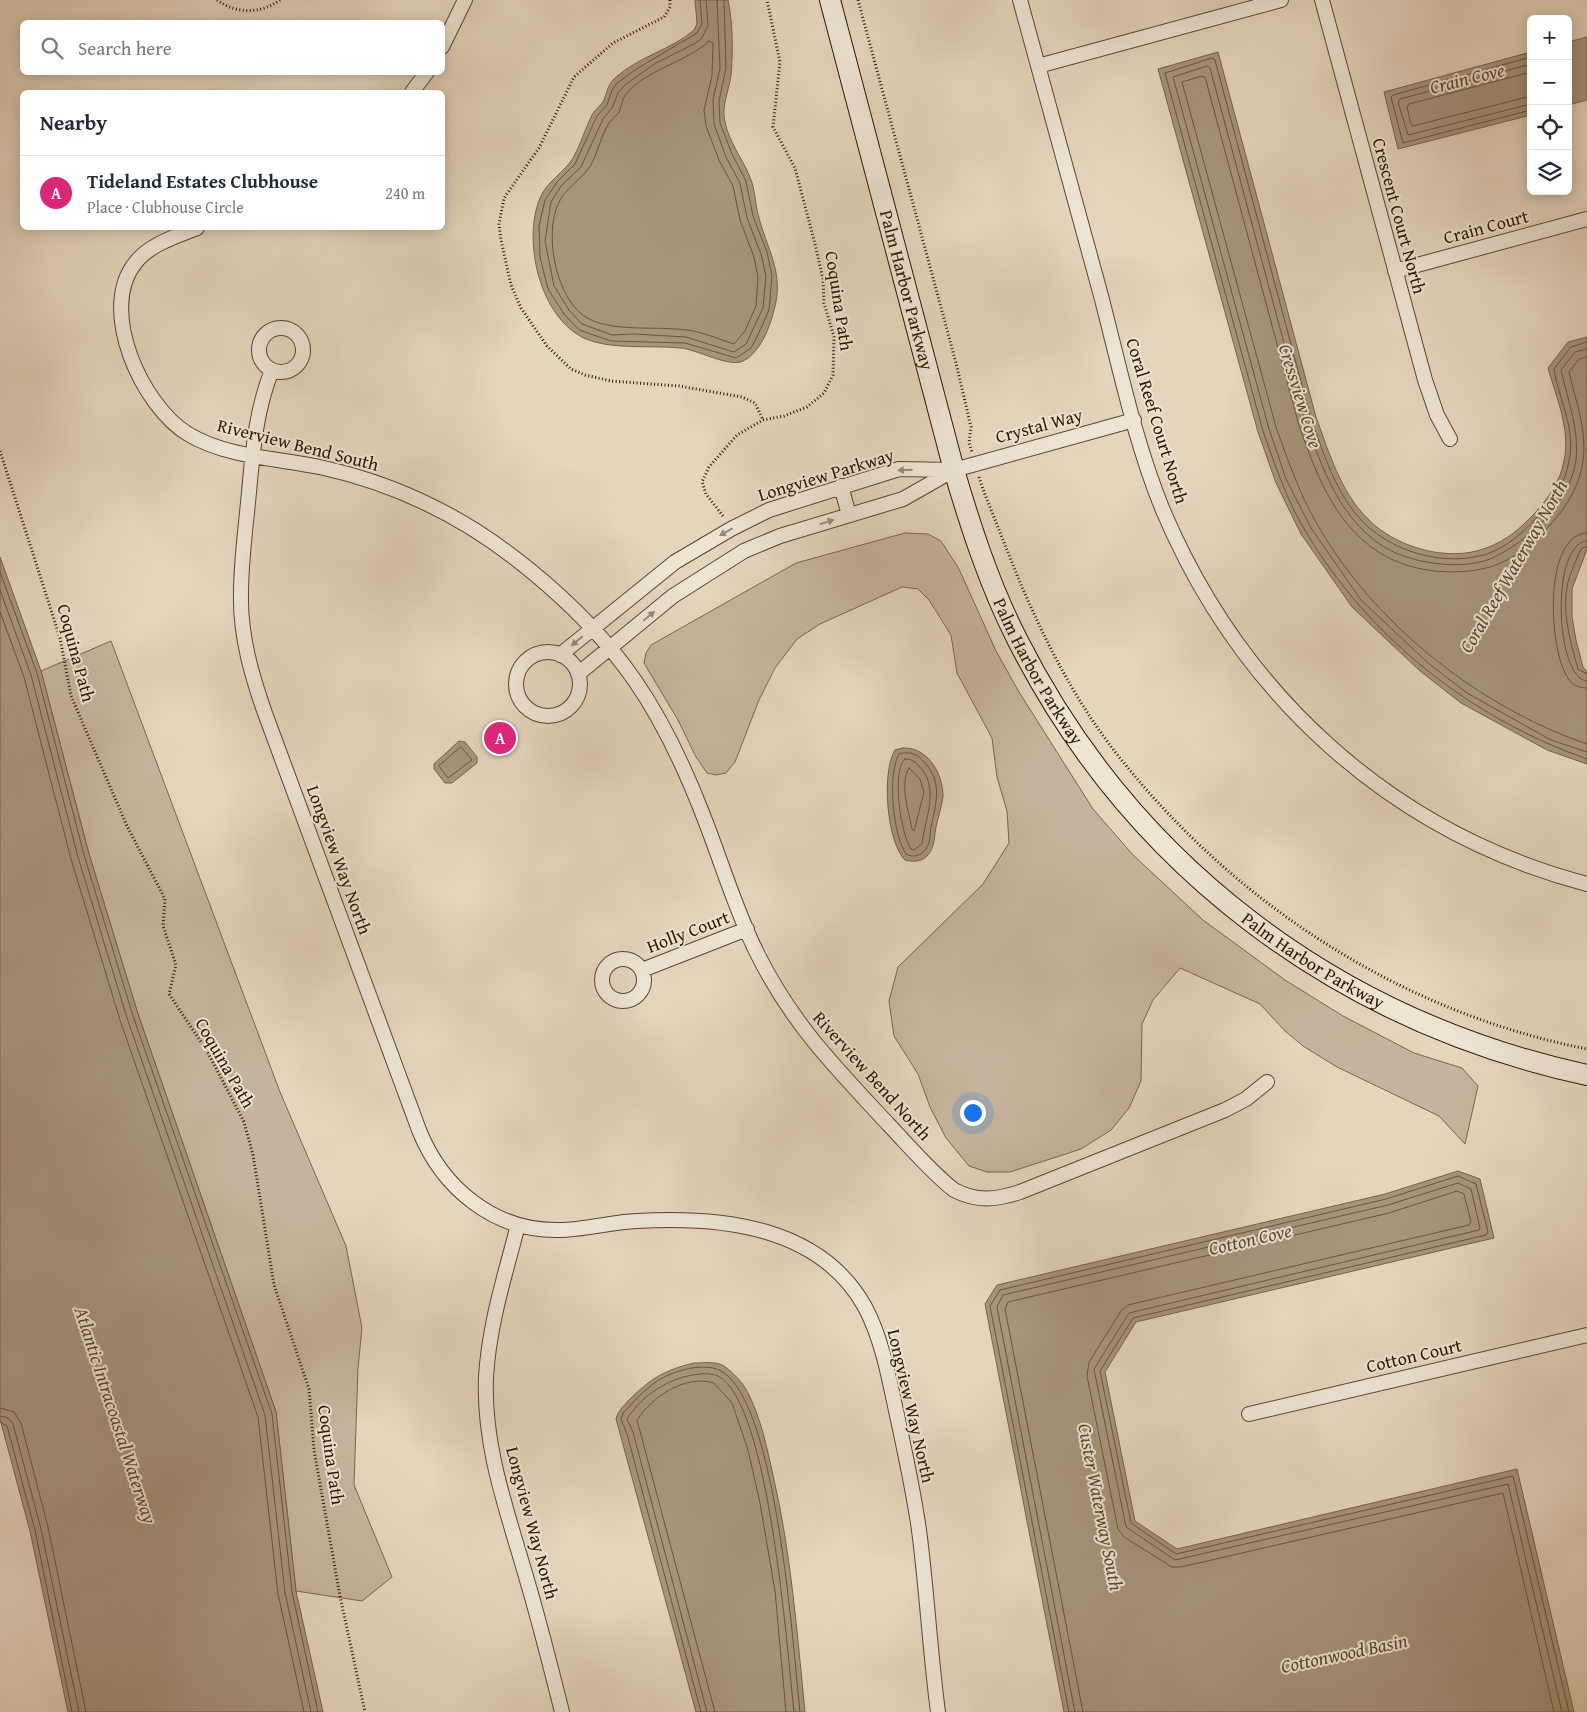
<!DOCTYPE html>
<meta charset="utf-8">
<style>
:root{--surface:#fff;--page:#f6f6f7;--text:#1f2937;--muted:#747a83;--line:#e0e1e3;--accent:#db2777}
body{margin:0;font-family:"Gentium Book Plus",serif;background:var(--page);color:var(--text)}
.controls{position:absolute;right:15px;top:15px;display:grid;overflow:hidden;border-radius:8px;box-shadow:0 2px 12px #0003}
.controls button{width:45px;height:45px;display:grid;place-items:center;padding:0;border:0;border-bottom:1px solid var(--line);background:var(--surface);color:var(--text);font:25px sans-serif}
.you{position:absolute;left:972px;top:1112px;width:18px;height:18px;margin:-12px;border:4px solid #fff;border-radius:50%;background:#1a73e8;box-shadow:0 0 0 8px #1a73e833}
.badge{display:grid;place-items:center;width:32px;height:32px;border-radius:50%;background:var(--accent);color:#fff;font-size:16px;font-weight:700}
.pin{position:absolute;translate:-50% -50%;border:2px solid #fff;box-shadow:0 1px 5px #0006}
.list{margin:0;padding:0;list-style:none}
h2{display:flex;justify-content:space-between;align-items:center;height:65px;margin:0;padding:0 20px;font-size:21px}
h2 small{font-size:16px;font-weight:400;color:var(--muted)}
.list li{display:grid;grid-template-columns:32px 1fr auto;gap:15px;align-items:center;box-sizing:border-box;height:75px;padding:0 20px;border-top:1px solid var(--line)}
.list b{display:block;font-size:19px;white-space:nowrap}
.list p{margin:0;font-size:16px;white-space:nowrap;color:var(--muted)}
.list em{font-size:16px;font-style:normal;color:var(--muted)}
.icon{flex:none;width:28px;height:28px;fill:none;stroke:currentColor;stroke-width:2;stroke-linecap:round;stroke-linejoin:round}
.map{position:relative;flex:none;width:1587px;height:1712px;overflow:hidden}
.search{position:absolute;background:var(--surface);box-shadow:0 2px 12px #0003;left:20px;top:20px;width:425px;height:55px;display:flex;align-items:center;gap:12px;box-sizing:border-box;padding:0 18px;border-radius:8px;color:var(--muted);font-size:19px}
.panel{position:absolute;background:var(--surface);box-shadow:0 2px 12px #0003;left:20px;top:90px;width:425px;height:140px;border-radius:8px}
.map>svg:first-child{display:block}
.green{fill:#c5b49d;stroke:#7a644e}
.water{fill:#a6947d;stroke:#76614b}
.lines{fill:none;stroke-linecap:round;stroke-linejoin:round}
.shore{stroke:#6a543e;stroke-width:1}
.street-casing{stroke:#5c452f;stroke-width:16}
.secondary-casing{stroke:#2f1500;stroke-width:22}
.path{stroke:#2f1500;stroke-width:3;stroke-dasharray:1 2.5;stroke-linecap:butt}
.street{stroke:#ede4d4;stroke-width:14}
.secondary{stroke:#ede4d4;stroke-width:20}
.oneway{fill:#988775}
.labels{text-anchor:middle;stroke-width:4;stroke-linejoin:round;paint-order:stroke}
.street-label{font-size:18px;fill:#2f1500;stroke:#ede4d4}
.water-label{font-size:19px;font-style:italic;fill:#5f4832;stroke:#ede4d4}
</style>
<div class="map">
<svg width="1587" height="1712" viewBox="0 0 1587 1712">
<rect width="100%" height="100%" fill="#e4d5bd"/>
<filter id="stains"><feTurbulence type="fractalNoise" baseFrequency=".004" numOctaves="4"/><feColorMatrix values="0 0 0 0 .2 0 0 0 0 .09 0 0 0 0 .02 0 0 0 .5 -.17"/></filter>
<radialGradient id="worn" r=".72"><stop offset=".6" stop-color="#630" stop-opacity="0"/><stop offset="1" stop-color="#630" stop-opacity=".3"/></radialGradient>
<path class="green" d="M905 533 928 534 941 541 959 569 996 651 1019 692 1093 809 1133 855 1203 920 1285 980 1343 1016 1414 1053 1462 1068 1478 1086 1465 1144 1439 1116 1337 1067 1303 1046 1285 1031 1260 1004 1180 968 1153 1000 1142 1024 1141 1081 1129 1108 1111 1130 1081 1149 1010 1172H987L969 1166 946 1138 930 1107 918 1074 894 1036 889 1001 898 967 983 884 1009 843 1007 811 997 777 992 738 957 673 951 635 929 600 918 589 902 587 820 624 797 639 775 668 759 700 735 762 726 773 716 775 707 773 696 757 678 720 644 663 646 653 651 645 796 563Z
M111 641 280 1092 346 1246 362 1328 358 1368 354 1485 392 1577 362 1601 296 1591 276 1412 138 1014 89 854 41 671Z"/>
<path class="water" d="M695 0H728C733 23 733 52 731 75 729 92 721 105 725 122 729 142 742 158 750 177 755 189 755 202 758 214 766 248 785 272 774 310 770 327 760 353 743 361 729 368 697 349 680 348 649 345 614 350 586 339 540 319 522 241 540 198 547 181 564 173 573 158 581 144 585 129 592 115 595 109 601 106 604 100 607 92 608 85 614 79 637 57 673 49 694 30L697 24Z
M1587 37V100L1568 105V42Z
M1218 52 1316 417C1329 452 1340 491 1367 518 1394 547 1448 563 1486 548 1506 541 1521 528 1535 513 1549 497 1560 482 1564 461 1571 430 1556 397 1548 368L1568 342 1587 337V549L1572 589V617L1576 640 1583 667 1587 672V764L1547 750 1461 703 1420 671 1352 607 1301 534 1276 483 1258 432 1158 69Z
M1531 52V115L1398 149 1384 92Z
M0 557 41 671 89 854 138 1014 276 1412 296 1591 323 1712H68L30 1531 0 1419Z
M459 741 465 742 477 757V763L452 783H445L434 769V764Z
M903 748C928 747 943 774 943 796 942 806 938 817 936 827 934 837 935 848 927 856 921 862 913 862 905 860 887 842 881 773 895 750Z
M1458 1171 1480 1179 1494 1238 1136 1322 1105 1372 1135 1521 1177 1549 1517 1469 1574 1712H1064L985 1304 997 1285 1385 1194Z
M694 1363C704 1363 716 1361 724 1366 733 1372 745 1385 749 1395 761 1419 767 1448 773 1475 791 1553 797 1632 805 1712H696L616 1419C618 1410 624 1406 629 1400 651 1378 665 1370 694 1363Z"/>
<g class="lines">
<path class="shore" d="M700 0 702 24 697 33 638 68 617 83 612 90 607 105 597 116 575 164 557 182 545 200 539 226 540 257 548 289 564 314 579 330 611 341 685 343 736 358 751 348 757 337 769 310 772 276 767 252 753 216 746 181 732 154 720 123 719 101 726 68 724 0
M706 0 708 25 702 38 694 44 656 63 626 84 618 93 612 108 603 119 581 167 561 186 551 202 545 241 554 286 569 310 582 324 612 335 634 334 686 337 734 352 746 344 763 308 766 276 761 254 747 218 740 183 726 157 714 124 713 100 720 68 717 0
M709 41 713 43 712 76 704 110 706 126 719 160 733 186 740 220 754 257 758 277 756 306 745 331 734 344C718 339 703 332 687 330 657 326 615 332 589 319 556 302 543 234 559 202 566 188 582 179 591 165 598 151 601 136 609 123 612 119 616 116 619 112 622 106 622 99 626 94 645 70 687 62 709 41Z
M1531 57 1393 95 1391 97 1403 143 1531 110
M1531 64 1400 99 1398 102 1408 135 1531 104
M1531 72 1409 104 1407 107 1411 124 1413 126 1531 96
M1587 342 1571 347 1554 369C1559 400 1576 429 1569 461 1565 484 1554 500 1538 516 1524 532 1507 547 1487 554 1445 567 1395 553 1364 523 1336 495 1324 454 1311 419L1215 60 1212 58 1165 73 1263 431C1275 465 1287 501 1306 532 1369 638 1471 718 1587 759
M1587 349 1575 352 1561 370C1568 401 1579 428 1576 460 1573 483 1560 502 1545 519 1529 536 1512 549 1490 559 1460 571 1407 563 1381 545 1338 516 1322 466 1305 421L1210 68 1207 66 1173 77 1269 429 1286 479 1311 528 1361 600 1428 663 1467 693 1551 740 1587 752
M1587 357 1579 359 1569 372C1576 402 1587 430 1583 461 1580 485 1567 506 1551 524 1534 542 1514 560 1490 567 1454 577 1408 572 1377 551 1333 522 1314 469 1298 422L1205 77 1202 76 1182 82 1276 427C1288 460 1299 493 1317 524 1374 624 1479 707 1587 744
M1587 533C1542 535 1549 652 1568 678 1572 685 1579 688 1587 688
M1587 541C1550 543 1555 679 1587 681
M1587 547 1582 548 1579 553C1575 564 1569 575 1567 587 1562 612 1571 645 1578 669L1587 674
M0 572 37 673 84 855 133 1016 272 1414 292 1592 318 1712
M0 590 31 675 78 857 127 1018 265 1415 285 1593 311 1712
M0 612 24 677 71 859 120 1020 258 1417 278 1594 304 1712
M461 747 472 760 448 778 439 766Z
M904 753C913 752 918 755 924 762 943 781 936 804 931 827 930 834 930 844 926 849 921 856 913 858 906 854 893 835 887 775 899 754Z
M905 759C911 759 914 761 918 765 941 787 925 817 922 844L914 850 911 849C901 835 891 771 905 759Z
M909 768 920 779 924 792 914 831 912 829C909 812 899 784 909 768Z
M0 1408 14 1412 21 1423 48 1527 86 1712
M0 1416 8 1418 13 1424 41 1529 79 1712
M0 1422 7 1426 35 1530 72 1712
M701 1712 627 1434 621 1419 623 1413C633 1403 642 1392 653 1384 668 1372 703 1361 721 1371 777 1401 793 1648 800 1712
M707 1712 633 1432 627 1419C640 1398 664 1381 688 1376 697 1374 709 1372 718 1376 770 1403 787 1652 794 1712
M715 1712 637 1420C652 1397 685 1374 714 1383L732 1403 748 1450 760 1503 775 1591 786 1712
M1069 1712 990 1306 1000 1290 1386 1199 1458 1176 1476 1184 1488 1232 1486 1235 1133 1318 1100 1371 1131 1523 1176 1554 1513 1476 1569 1712
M1075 1712 997 1307 1003 1295 1388 1205 1458 1183 1471 1189 1480 1228 1479 1230 1129 1313 1094 1369 1126 1527 1175 1560 1508 1484 1562 1712
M1083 1712 1005 1309 1008 1302 1389 1213 1457 1191 1464 1194 1471 1222 1469 1225 1128 1305 1121 1311 1089 1362 1087 1376 1118 1529 1124 1537 1172 1567H1181L1503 1493 1554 1712"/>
<defs>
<path id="street" d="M1020 0C1047 97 1073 195 1100 292 1119 364 1134 439 1162 508 1240 694 1390 832 1587 884
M1322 0 1425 380 1437 415 1450 439
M442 47 465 0
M1038 66 1281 0
M412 92 427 72
M197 228C177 236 150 244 136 262 97 309 142 406 188 434 228 458 280 458 324 468 400 485 471 521 531 571 619 643 662 709 703 815 721 860 735 909 757 953 792 1024 836 1068 889 1125 910 1147 930 1171 954 1190 977 1202 996 1200 1020 1192L1225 1110 1246 1099 1267 1082
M1395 271 1587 219
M259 350a22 22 0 1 1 44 0a22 22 0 1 1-44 0Z
M272 370C256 410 253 450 249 492 246 526 241 560 241 594 240 636 252 677 266 716L419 1130C442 1188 494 1231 558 1230 585 1230 611 1222 637 1221 721 1216 820 1226 865 1307 881 1337 888 1373 895 1406 904 1447 913 1488 919 1530 927 1591 930 1652 938 1712
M841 486 849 515
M516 684a32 32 0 1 1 64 0a32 32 0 1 1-64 0Z
M560 655 675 562 731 529 769 510 899 469 953 470
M578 674 673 596 744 551 780 536 903 499 954 470 1134 420
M602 980a21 21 0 1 1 42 0a21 21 0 1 1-42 0Z
M642 970 747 929
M518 1225C505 1275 489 1325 486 1377 483 1448 508 1513 527 1580 540 1624 551 1668 562 1712
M1249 1414 1587 1335"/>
<g id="secondary">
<path id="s1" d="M830 0 954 470C971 528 990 586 1017 639 1132 867 1338 1021 1587 1075"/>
</g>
</defs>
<use href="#street" class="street-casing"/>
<use href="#secondary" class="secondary-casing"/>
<path class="path" d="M217 0C236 14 261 14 280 0
M670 0V7L664 17 613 43 574 77 539 148 504 198 499 224 501 240 511 285 521 308 547 346 571 369 585 375 611 381 679 386 742 397 755 403 763 420
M858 0 956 363 971 427 969 443 972 452
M0 451 60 638 71 696 127 826 165 899 163 926 176 965 169 994 207 1051 244 1122 253 1155 274 1285 309 1389 314 1450 340 1596 365 1712
M979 477C985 497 994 516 1001 535 1032 615 1069 696 1124 763 1240 907 1404 1013 1587 1049
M723 516 706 494 702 482 709 467 737 435 763 420 784 416 807 407 824 393 833 375 834 337 824 303 823 279 815 244 795 168 773 127 780 62 767 0"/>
<use href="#street" class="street"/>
<use href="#secondary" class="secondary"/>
</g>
<defs><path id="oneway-solid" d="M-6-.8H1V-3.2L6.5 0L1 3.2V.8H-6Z" transform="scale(1.25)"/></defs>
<g class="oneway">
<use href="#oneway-solid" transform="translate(905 470) rotate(178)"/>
<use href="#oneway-solid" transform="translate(827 522) rotate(-17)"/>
<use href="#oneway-solid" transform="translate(726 532) rotate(151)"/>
<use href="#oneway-solid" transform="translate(649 616) rotate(-40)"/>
<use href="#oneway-solid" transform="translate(577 641) rotate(140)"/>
</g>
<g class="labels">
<g class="street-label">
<text transform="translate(1399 216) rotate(75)" y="6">Crescent Court North</text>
<text transform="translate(1486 227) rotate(-15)" y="6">Crain Court</text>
<text dy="6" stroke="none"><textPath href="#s1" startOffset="300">Palm Harbor Parkway</textPath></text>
<text transform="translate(839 301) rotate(81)" y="6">Coquina Path</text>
<text transform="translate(1157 421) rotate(73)" y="6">Coral Reef Court North</text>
<text transform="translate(1039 426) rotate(-15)" y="6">Crystal Way</text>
<text transform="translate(298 445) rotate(14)" y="6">Riverview Bend South</text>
<text transform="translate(826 475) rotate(-17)" y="6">Longview Parkway</text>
<text transform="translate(76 653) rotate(75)" y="6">Coquina Path</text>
<text dy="6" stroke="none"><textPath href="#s1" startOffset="705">Palm Harbor Parkway</textPath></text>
<text transform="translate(339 860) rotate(70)" y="6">Longview Way North</text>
<text transform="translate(688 932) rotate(-21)" y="6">Holly Court</text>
<text dy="6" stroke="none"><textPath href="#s1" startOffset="1110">Palm Harbor Parkway</textPath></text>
<text transform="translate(225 1063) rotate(60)" y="6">Coquina Path</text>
<text transform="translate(872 1076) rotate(48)" y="6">Riverview Bend North</text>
<text transform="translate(1414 1356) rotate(-13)" y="6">Cotton Court</text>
<text transform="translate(911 1406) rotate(77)" y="6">Longview Way North</text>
<text transform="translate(331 1455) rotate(82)" y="6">Coquina Path</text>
<text transform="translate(532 1523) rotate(75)" y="6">Longview Way North</text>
</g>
<g class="water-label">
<text transform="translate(1467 78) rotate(-14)" y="7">Crain Cove</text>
<text transform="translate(1301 396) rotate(73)" y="7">Cressview Cove</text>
<text transform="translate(1513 566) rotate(-60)" y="7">Coral Reef Waterway North</text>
<text transform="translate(1250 1239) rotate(-13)" y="7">Cotton Cove</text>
<text transform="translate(116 1415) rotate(72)" y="7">Atlantic Intracoastal Waterway</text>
<text transform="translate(1101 1507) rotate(79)" y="7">Custer Waterway South</text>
<text transform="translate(1344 1653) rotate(-12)" y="7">Cottonwood Basin</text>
</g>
</g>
<rect width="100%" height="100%" filter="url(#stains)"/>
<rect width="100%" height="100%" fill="url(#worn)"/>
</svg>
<div class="controls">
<button>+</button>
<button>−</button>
<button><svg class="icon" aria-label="locate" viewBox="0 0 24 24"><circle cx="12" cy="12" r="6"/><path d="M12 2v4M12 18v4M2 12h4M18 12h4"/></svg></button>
<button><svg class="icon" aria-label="layers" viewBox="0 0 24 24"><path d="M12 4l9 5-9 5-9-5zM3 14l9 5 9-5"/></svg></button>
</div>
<div class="you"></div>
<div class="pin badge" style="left:500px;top:738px">A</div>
<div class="search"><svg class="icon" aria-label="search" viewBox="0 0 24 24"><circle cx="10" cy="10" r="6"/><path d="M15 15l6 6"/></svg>Search here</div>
<section class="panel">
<h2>Nearby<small></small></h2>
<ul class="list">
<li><span class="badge">A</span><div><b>Tideland Estates Clubhouse</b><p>Place · Clubhouse Circle</p></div><em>240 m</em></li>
</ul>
</section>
</div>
